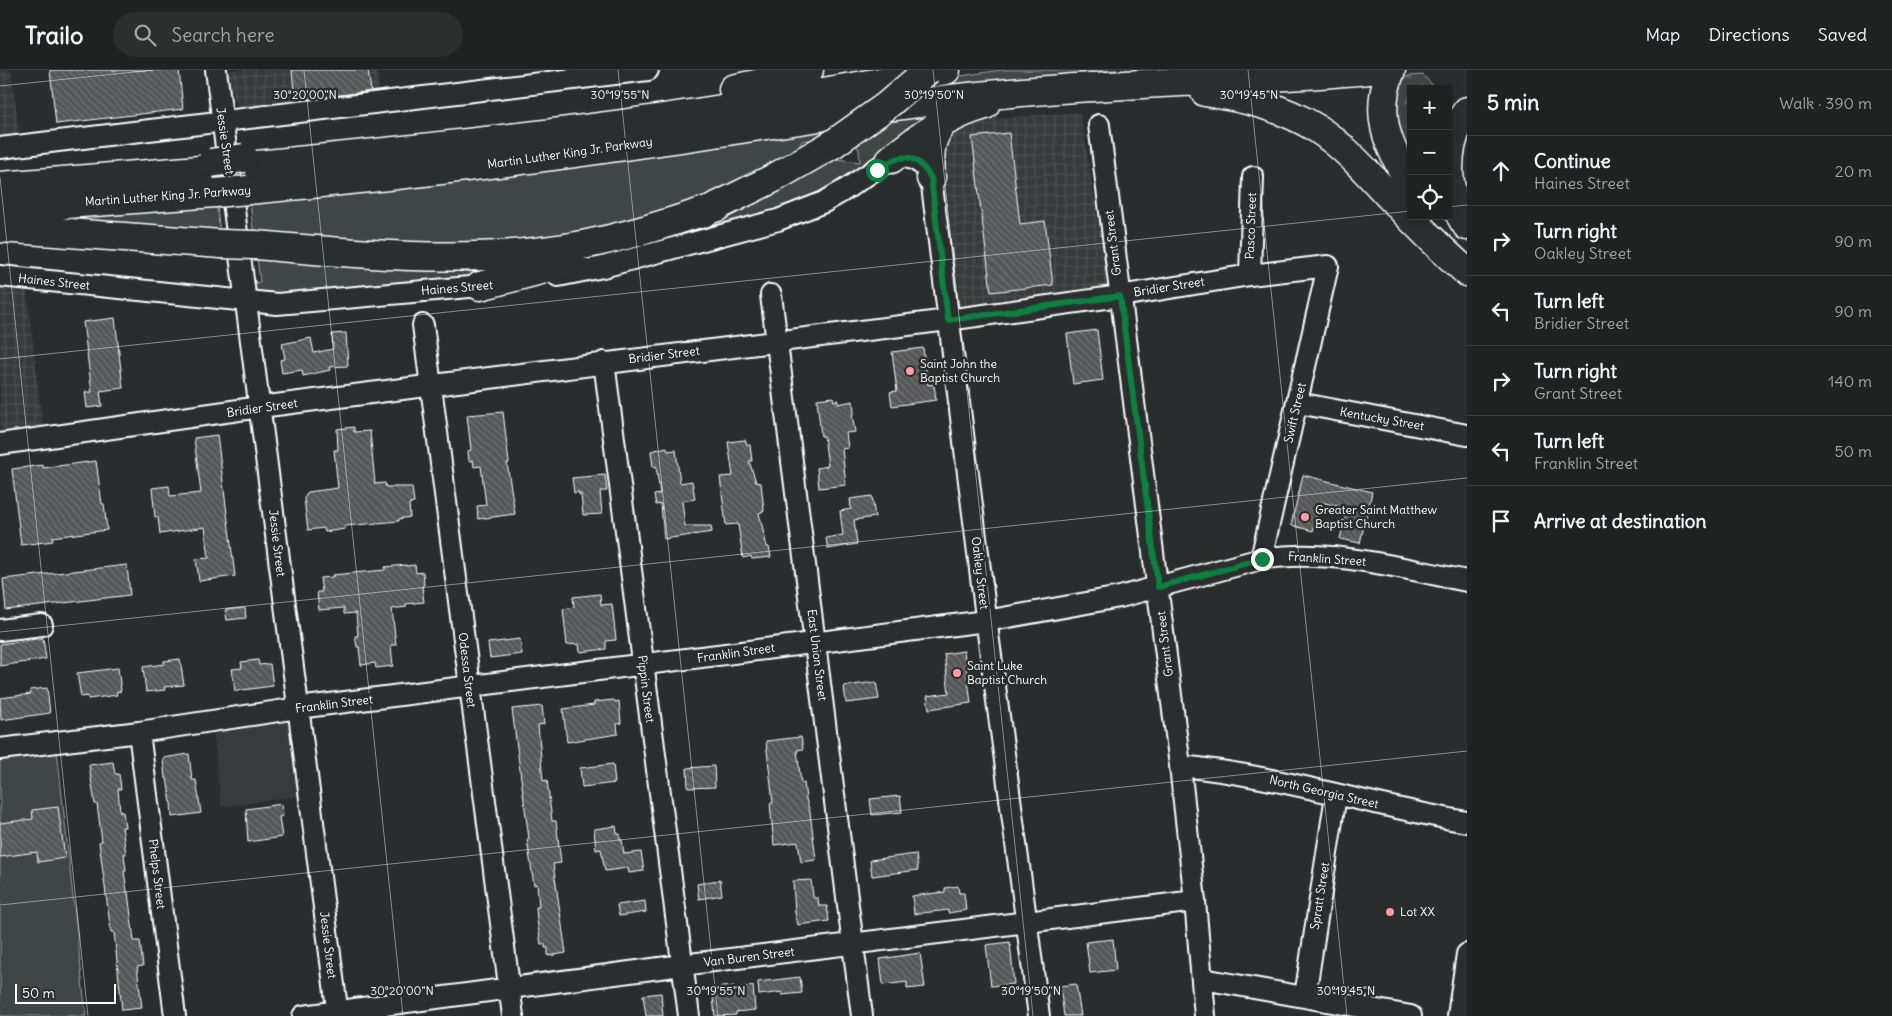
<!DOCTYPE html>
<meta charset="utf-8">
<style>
:root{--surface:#202222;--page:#2d2f2f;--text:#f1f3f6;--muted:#a2a4a5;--line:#3d3f40}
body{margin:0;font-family:Delius,sans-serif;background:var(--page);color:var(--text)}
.controls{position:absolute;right:15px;top:15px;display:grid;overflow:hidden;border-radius:0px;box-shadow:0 2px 8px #0003}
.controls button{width:45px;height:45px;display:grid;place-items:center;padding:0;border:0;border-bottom:1px solid var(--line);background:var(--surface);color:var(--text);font:25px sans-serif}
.scale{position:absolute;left:15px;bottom:12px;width:101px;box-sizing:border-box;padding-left:5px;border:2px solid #fff;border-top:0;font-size:14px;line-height:18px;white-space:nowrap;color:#fff;-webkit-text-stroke:4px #2a2d2e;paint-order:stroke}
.stop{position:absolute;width:15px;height:15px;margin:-11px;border:4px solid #0b8043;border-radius:50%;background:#fff}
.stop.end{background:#0b8043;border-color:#fff;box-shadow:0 1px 5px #0008}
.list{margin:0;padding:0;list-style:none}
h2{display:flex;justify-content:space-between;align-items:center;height:65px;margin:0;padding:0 20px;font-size:21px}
h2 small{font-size:16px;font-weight:400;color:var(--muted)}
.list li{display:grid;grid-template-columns:32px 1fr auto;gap:15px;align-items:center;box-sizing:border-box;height:70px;padding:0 20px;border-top:1px solid var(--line)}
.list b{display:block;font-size:19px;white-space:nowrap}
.list p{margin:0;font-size:16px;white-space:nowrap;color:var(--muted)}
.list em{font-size:16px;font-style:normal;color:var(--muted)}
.icon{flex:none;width:28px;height:28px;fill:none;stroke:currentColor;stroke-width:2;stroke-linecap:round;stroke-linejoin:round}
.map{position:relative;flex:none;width:1467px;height:946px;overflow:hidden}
header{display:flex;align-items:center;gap:30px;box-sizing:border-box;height:70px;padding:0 25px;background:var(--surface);border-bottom:1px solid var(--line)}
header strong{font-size:24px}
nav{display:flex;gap:28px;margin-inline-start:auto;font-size:18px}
.search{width:350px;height:45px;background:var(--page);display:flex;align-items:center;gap:12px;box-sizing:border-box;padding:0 18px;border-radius:28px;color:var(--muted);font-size:19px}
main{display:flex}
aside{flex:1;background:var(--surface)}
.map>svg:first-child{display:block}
.built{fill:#373a3b}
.industrial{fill:url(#industrial-grid)}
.green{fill:#414445;stroke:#a0a2a2}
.forest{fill:url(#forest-firs);stroke:#a0a2a2}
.building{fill:url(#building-back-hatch);stroke:#fff}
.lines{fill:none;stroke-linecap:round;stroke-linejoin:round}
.minor-casing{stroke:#fff;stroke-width:24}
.highway-casing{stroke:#fff;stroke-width:31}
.minor{stroke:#2a2d2e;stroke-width:20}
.highway{stroke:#2a2d2e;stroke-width:28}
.highway-bridge-casing{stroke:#fff;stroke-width:31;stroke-linecap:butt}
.highway-bridge{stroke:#2a2d2e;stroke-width:28}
.route{stroke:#0b8043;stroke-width:6}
.ticks{fill:none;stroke:#fff;stroke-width:1;stroke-opacity:0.45}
.poi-dot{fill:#ff9aa2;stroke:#2a2d2e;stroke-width:2}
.labels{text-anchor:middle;stroke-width:5;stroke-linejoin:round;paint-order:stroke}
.street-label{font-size:12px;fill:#fff;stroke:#2a2d2e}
.poi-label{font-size:12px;fill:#fff;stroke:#2a2d2e;text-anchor:start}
.ticks-label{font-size:12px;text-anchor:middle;fill:#fff;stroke:#2a2d2e;stroke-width:5;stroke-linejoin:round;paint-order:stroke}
</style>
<header>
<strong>Trailo</strong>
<div class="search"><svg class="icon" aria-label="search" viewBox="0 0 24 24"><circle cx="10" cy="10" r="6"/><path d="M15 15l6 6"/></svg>Search here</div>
<nav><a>Map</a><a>Directions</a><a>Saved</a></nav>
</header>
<main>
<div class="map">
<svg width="1467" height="946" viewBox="0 0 1467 946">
<defs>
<pattern id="industrial-grid" width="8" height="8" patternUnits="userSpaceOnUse" patternTransform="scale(1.25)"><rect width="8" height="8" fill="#373a3b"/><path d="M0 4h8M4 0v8" fill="none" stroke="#4b4e4f"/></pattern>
<pattern id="forest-firs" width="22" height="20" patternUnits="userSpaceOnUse" patternTransform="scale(1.25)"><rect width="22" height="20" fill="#414445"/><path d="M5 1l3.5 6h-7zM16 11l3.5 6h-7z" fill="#5e6061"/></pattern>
<pattern id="building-back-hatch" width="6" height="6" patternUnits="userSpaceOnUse" patternTransform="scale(1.25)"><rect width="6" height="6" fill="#555758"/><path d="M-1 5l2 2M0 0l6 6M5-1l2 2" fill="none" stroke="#6e7071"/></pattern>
</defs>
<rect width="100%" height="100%" fill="#2a2d2e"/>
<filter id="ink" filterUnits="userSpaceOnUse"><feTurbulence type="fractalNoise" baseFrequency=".02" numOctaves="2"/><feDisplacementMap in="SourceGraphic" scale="10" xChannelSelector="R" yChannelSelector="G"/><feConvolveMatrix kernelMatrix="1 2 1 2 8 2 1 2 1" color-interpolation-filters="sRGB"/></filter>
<g filter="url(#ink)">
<path class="built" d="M289 648 300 726 221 737 213 657Z"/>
<path class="industrial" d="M0 0H11L20 69 0 71Z
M226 0H377L380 26 253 41 237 34 228 14Z
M1080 42 1110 218 953 239 937 70 972 50Z
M0 211 26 214 43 358 0 365Z"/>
<path class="green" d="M1001 0H1276L922 22 934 10Z
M933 44 826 127 661 172 711 152 836 86 837 89 860 92 859 80 856 73 828 67 802 71 797 87 669 146 514 179 254 167 250 133Z
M217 136 220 164 10 149Z
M257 187C336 199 417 201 498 200L449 210 311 228 259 224 256 221 255 213 260 212Z
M57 680 86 946H0V687Z"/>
<path class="forest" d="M1423 5 1436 19H1411V86L1390 43 1397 7Z"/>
<path class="building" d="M50 0H179L183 39 56 54Z
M292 0H368L371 21 295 31Z
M1009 63 1020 154 1045 151 1053 215 991 222 972 67Z
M115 248 123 318 100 321 102 336 87 338 85 322H92L83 252Z
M1097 260 1103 310 1073 314 1067 264Z
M346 263 348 296 329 297 330 300 303 306 302 300 282 303 280 290 285 289 282 274 311 268 314 283 333 279 332 264Z
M923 278 928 315 934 314 936 330 892 336 890 322 897 321 892 282Z
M833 327 834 331 838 330V334L853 331 854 343 852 344 855 362 846 363 848 378 842 379 846 415 819 418 817 398 828 396 824 366H821L817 329Z
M503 342 509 393H507L515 444 478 449 477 436 486 435 481 396 474 397 473 390 469 391 468 381 471 380 467 345Z
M354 357V362L370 361 375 414 385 413 386 417H412L414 433 409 434 410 447 399 449V451L345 456V459L325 462 324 458 308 460 304 428 308 422 338 418 334 380H338L337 359Z
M217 365 235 506 199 511 196 489 209 488 205 457 160 464 158 447H155L152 418 169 416 170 426 201 423 194 368Z
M745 370 747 375H750L752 391H749L756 412 761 413 764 441 759 443 767 477H769L771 487 752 489 751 486 743 488 738 454 726 455 720 407 733 406 728 372Z
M667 377 668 381 676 380 680 413 692 411 695 429 682 431 685 456H711L712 462 664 469 661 434 656 435 654 425 660 424 656 396 653 397 651 381Z
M96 391 102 434H104L107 460 52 467 53 471 21 475 12 399 43 395V398Z
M605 405 607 421H600L602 444 583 445 581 424 579 425V422L574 423 572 408Z
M1303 405 1372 422 1360 473 1340 469 1347 438 1320 432 1313 461 1291 455Z
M872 426 875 447 854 450 857 474 828 479 826 468 843 465 840 441 851 439 850 429Z
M127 495 130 525 6 540 3 509Z
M406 495V496L415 495 416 503 423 502 424 515 422 516 424 532 406 534V537L392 539 396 575H391L393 596 376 598 375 593 361 595 359 577H357L355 566H358L356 543 344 544V538L319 540 317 522H322L320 508 333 507 332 505 385 500V497Z
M600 524 601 535 612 534 616 570 606 571V579L580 582 579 574 567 575 563 539 574 537 573 527Z
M245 538 246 548 227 550 225 540Z
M43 568 46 589 0 596V574Z
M520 569 522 584 490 588 488 573Z
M964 581 971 633 929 639 927 626 949 623 944 584Z
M180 589 184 615 164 617 165 620 146 622 143 597 164 594V591Z
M258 590 259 595 270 594 273 616 235 621 232 599 242 598 241 592Z
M118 598 121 621 116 622 117 625 88 629V626L81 627 77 603Z
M876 612 879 629 846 633 844 616Z
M47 618 50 643 1 650 0 628 31 624 30 620Z
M614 630 615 632 619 631 621 653 617 654 618 664 567 672 563 639 594 635V632Z
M542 636 544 654 538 655 543 711 547 710 552 751H556L559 776 561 793 553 794 566 883 548 886V878H545V874H541L537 850 536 837H539L537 814 534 815 528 776 527 769H529L512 639Z
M801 667 803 679 797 680 801 713H804L806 729 810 742 816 790 801 792 798 772 774 775 770 733H773L766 671Z
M189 684 192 710H196L201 743 172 747 171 733 167 708H165L163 688Z
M113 692 115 704H119L121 719H118L120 742H123L125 757H122L126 784H124L126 801H124L127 822H128L134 871H140L143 896 137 897 142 938 122 940 114 862H111L99 772 102 771 97 734H95L89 695Z
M613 694 615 713 582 717 580 698Z
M714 696 715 717 688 718 687 698Z
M900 726 902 742 872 745 870 729Z
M282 734 283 746 279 747 282 767 248 772 246 739Z
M58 737 65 788 38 792 37 782 0 787V753L33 749 32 740Z
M616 756 617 764H620V770H622L624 784 641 782 644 801 629 803 628 798 605 801 601 779 596 780 594 759Z
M916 784 918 800 872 806 870 790Z
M720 810 722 825 699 829 697 814Z
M811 810 813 826 814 828H818L819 836H827L829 851 798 855 795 843 793 811Z
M958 816 959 823H964L966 840 948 843V840L914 844 912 826 945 822V818Z
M645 831 646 842 619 846 617 835Z
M1113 869 1116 900 1090 903 1086 872Z
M1010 872 1014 914 991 916 986 875Z
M920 883 925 917 907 919V912L883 915 880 889Z
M800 907 802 923 782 925V922L759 925 758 912Z
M1076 914 1081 946H1064L1060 916Z
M734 916V918L753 916 755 940 736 942V945L715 946 712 918Z
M661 923 663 946H646L643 925Z"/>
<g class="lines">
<defs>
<path id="minor" d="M216 0 338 946
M1099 55 1180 696 1195 831 1205 946
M0 78 648 0
M1250 205 1253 107
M0 206 277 234 492 215
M558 206 603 197 778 150 824 132 843 121 891 89 905 87 915 90 924 96 931 108 989 571 1039 946
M771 225 862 946
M423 255 513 946
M604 292 689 946
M1298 333 1467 365
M0 374 260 337 948 250 1120 226 1250 205 1328 196 1261 489
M0 560 42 555
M139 662 175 946
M0 679 139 662 298 638 986 551 1120 527 1261 489C1330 478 1400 498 1467 511
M1180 696C1277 705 1371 736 1467 752
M1203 909 1411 946
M1305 926 1336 725
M303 946 682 895 1195 831
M1458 946 1467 884"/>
<path id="highway" d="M1391 0C1373 46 1388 75 1411 115
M733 19 783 8 809 0
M1205 22C1244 28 1282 37 1316 58 1344 76 1366 101 1388 125 1414 152 1439 178 1467 202
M1467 41C1443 74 1443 122 1467 156
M891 89C920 66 949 45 985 35
M245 96C370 84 496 71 621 54 730 39 838 20 946 0
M931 108C930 84 928 72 943 52
M0 116 212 99
M248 120C383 108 518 92 653 72 747 59 840 42 934 31 1078 13 1224 13 1369 0
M0 139 215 123
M701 144 772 109 833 74
M0 158 221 174
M255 175C351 183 448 193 544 181 604 174 660 156 717 137
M480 216 575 191"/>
</defs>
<use href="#minor" class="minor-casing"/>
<use href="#highway" class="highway-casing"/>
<use href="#minor" class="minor"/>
<use href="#highway" class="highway"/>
<defs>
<path id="highway-bridge" d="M833 74 885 37 928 0
M211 93 244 88
M215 123 248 120
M221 174 255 175"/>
</defs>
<use href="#highway-bridge" class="highway-bridge-casing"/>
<use href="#highway-bridge" class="highway-bridge"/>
</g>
</g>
<g class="lines" filter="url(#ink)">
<path class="route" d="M877 100C901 82 915 82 931 108L948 250 1120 226 1158 517 1262 489"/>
</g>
<path class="ticks" d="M304 0 403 946M618 0 718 946M933 0 1033 946M1248 0 1347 946M0 16 153 0M0 107 88 946M1448 137 1467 135M0 289 1411 141M0 562 1467 408M0 835 1467 681"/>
<g class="poi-dot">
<circle cx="910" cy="301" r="5"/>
<circle cx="1305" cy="447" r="5"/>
<circle cx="957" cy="603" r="5"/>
<circle cx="1390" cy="842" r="5"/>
</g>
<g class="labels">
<g class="street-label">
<text transform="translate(225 71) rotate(82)" y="4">Jessie Street</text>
<text transform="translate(570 83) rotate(-8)" y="4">Martin Luther King Jr. Parkway</text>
<text transform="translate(168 126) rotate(-4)" y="4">Martin Luther King Jr. Parkway</text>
<text transform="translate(1251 156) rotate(-88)" y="4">Pasco Street</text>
<text transform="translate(1113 173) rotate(-97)" y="4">Grant Street</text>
<text transform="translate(54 212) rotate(6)" y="4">Haines Street</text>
<text transform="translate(1169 217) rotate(-9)" y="4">Bridier Street</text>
<text transform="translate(457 218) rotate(-5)" y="4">Haines Street</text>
<text transform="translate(664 285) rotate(-7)" y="4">Bridier Street</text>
<text transform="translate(262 338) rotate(-8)" y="4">Bridier Street</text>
<text transform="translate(1295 343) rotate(-77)" y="4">Swift Street</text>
<text transform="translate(1382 349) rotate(10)" y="4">Kentucky Street</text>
<text transform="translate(277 473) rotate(83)" y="4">Jessie Street</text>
<text transform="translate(1327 489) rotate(4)" y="4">Franklin Street</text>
<text transform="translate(980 503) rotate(83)" y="4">Oakley Street</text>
<text transform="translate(1165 574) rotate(-97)" y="4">Grant Street</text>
<text transform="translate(736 583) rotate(-8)" y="4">Franklin Street</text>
<text transform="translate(817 585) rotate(83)" y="4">East Union Street</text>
<text transform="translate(467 600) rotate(83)" y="4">Odessa Street</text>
<text transform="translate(646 619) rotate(83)" y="4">Pippin Street</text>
<text transform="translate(334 634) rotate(-7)" y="4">Franklin Street</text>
<text transform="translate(1324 722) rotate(13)" y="4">North Georgia Street</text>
<text transform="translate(157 804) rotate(83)" y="4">Phelps Street</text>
<text transform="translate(1320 826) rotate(-81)" y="4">Spratt Street</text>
<text transform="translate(328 875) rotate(83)" y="4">Jessie Street</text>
<text transform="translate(749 887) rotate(-7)" y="4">Van Buren Street</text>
</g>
<g class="poi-label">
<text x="920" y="298">Saint John the<tspan x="920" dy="14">Baptist Church</tspan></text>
<text x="1315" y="444">Greater Saint Matthew<tspan x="1315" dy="14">Baptist Church</tspan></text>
<text x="967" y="600">Saint Luke<tspan x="967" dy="14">Baptist Church</tspan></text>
<text x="1400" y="846">Lot XX</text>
</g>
</g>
<g class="ticks-label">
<text x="305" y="29">30°20'00"N</text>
<text x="620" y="29">30°19'55"N</text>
<text x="934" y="29">30°19'50"N</text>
<text x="1249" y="29">30°19'45"N</text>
<text x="402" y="925">30°20'00"N</text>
<text x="716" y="925">30°19'55"N</text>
<text x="1031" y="925">30°19'50"N</text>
<text x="1346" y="925">30°19'45"N</text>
</g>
</svg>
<div class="controls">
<button>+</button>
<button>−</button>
<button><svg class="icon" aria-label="locate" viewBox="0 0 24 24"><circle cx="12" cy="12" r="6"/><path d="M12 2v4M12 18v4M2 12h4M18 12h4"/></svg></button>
</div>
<div class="scale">50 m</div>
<div class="stop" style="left:877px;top:100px"></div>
<div class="stop end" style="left:1262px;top:489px"></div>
</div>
<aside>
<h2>5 min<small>Walk · 390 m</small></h2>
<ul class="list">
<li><svg class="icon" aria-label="ahead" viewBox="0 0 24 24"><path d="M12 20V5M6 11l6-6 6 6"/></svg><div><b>Continue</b><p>Haines Street</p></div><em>20 m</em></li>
<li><svg class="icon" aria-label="right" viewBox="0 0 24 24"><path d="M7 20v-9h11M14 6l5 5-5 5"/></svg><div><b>Turn right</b><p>Oakley Street</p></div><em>90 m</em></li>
<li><svg class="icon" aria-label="left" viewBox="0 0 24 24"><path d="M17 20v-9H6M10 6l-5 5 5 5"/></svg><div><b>Turn left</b><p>Bridier Street</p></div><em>90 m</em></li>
<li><svg class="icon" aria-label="right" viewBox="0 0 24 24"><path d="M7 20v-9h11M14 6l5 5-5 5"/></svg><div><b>Turn right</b><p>Grant Street</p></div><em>140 m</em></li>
<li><svg class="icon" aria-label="left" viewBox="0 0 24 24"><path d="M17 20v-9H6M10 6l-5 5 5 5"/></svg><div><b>Turn left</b><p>Franklin Street</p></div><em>50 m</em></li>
<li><svg class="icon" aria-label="arrive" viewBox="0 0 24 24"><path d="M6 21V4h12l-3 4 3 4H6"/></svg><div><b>Arrive at destination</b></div></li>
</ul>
</aside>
</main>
